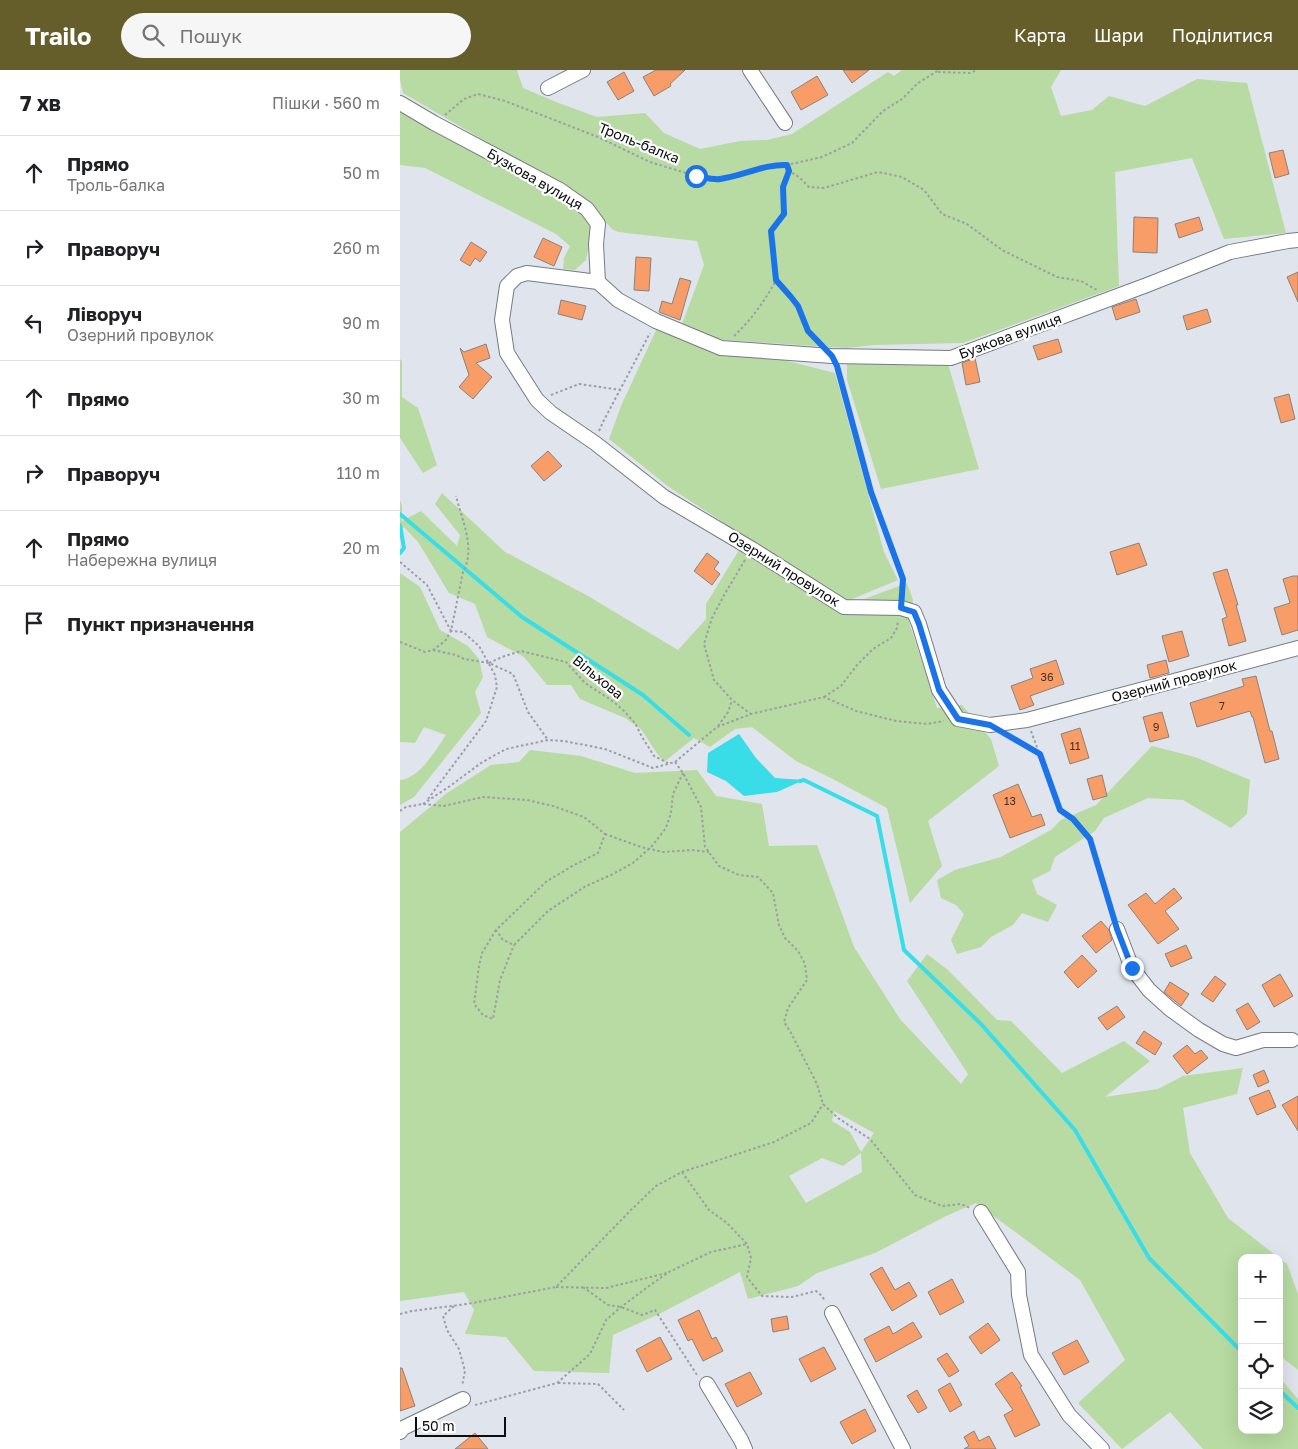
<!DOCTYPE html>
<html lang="uk">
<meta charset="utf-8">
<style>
:root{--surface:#fff;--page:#f6f6f6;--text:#202124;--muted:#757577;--line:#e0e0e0;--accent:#655d2a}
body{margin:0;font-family:"Golos Text",sans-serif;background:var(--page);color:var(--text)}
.controls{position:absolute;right:15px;bottom:15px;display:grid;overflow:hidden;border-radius:10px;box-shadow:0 5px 20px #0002}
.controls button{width:45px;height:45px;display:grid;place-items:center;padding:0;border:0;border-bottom:1px solid var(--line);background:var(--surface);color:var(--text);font:25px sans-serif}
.scale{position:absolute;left:15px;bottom:12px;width:91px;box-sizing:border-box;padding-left:5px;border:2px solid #0b0d0f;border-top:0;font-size:14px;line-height:18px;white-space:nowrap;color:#0b0d0f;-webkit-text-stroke:4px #fff;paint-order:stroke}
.stop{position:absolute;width:15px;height:15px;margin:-11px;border:4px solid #1a73e8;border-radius:50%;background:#fff}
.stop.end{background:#1a73e8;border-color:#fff;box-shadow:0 1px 5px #0008}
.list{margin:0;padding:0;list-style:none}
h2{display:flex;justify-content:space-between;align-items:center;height:65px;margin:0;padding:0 20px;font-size:21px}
h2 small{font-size:16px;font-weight:400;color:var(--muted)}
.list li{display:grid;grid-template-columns:32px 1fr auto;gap:15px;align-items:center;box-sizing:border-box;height:75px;padding:0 20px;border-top:1px solid var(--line)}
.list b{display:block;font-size:19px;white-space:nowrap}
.list p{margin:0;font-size:16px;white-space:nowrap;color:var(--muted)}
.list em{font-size:16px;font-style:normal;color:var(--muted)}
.icon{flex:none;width:28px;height:28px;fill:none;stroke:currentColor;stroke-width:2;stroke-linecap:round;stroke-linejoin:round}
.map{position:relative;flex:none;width:898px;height:1379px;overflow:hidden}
header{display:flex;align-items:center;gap:30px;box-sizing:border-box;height:70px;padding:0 25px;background:var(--accent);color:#fff}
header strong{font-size:24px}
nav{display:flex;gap:28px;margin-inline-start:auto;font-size:18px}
.search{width:350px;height:45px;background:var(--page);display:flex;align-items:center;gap:12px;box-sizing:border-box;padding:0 18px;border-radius:28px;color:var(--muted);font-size:19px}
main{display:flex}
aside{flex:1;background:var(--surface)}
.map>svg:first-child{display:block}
.green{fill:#b7dba2;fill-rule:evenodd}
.water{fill:#39dde8}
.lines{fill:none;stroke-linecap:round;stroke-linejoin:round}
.stream{stroke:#39dde8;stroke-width:4}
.building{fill:#f89c68;stroke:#8a827d}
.minor-casing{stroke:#777b82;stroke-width:16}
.path{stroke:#9b9ea4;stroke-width:2;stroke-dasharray:2.5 2.5;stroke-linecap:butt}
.minor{stroke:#fff;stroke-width:14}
.route{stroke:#1a73e8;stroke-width:6}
.labels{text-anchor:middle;stroke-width:4.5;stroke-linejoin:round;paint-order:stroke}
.number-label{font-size:11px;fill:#463125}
.street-label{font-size:14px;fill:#0b0d0f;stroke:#fff}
</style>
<header>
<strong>Trailo</strong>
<div class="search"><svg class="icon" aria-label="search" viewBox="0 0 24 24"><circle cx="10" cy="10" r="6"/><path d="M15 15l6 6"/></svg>Пошук</div>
<nav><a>Карта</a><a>Шари</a><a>Поділитися</a></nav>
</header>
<main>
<aside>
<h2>7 хв<small>Пішки · 560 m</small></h2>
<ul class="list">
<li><svg class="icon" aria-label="ahead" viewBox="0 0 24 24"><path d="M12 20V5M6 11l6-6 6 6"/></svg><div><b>Прямо</b><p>Троль-балка</p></div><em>50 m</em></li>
<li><svg class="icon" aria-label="right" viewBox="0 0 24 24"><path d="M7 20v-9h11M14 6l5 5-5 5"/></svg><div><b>Праворуч</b></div><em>260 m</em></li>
<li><svg class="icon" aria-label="left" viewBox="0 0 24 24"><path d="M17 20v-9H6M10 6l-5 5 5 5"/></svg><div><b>Ліворуч</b><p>Озерний провулок</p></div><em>90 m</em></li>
<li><svg class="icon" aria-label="ahead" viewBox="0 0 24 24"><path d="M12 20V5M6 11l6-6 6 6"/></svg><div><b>Прямо</b></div><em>30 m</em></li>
<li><svg class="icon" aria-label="right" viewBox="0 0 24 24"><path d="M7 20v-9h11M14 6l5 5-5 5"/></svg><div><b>Праворуч</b></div><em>110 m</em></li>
<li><svg class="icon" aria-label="ahead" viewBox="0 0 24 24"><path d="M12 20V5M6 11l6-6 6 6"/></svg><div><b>Прямо</b><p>Набережна вулиця</p></div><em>20 m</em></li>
<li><svg class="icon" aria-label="arrive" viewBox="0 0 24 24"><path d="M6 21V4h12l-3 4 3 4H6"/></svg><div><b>Пункт призначення</b></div></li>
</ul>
</aside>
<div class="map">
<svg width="898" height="1379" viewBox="0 0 898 1379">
<rect width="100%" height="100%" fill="#e0e4ec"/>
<path class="green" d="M0 0H117L123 18 156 32 197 47 245 43 264 63 300 79 340 71 367 70 392 64 488 2 494 6 502 0H661L651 17 661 46 692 40 709 26 745 36 797 9 847 13 886 163 824 169 792 88 715 102 719 216 563 273 474 275 446 278 324 270 281 257 304 195 297 171 218 162 212 159 183 128 3 23 0 10Z
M0 39 157 125C168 132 191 142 191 158 191 168 188 180 186 190L175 200 163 199 164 188 170 176 156 164 25 98 0 95Z
M258 256 323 286 363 287 376 288 435 303 484 482 498 510 445 532 269 417 209 369 221 336Z
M0 289 2 291V327L18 338 37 395 23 403 0 368Z
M447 291 548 294 579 399 481 419 447 310Z
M42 423 105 482 188 526 278 580 306 549V534L339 480 438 542 451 534 507 513 513 530 509 552 537 638 562 635 591 669 599 696 528 751 542 796 510 833 487 738 431 708 396 691 352 657 335 659 310 677 294 668 264 692 256 682 241 659 225 648 180 629 171 615H147L124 587 87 567 75 534 49 523 18 472 4 457 0 460V430L2 436V451L21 441 57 476 60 465 35 434Z
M0 503 20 517 40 560 68 576 79 589 83 607 75 622 81 643 14 727 0 735V710C19 709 36 680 46 665L24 657 15 673 0 672Z
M752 676 795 687 850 710 847 744 831 758 783 730 748 728 704 748 695 761 655 787 650 801 632 810 637 824 657 835 648 852 622 843 613 855 591 867 581 877 557 884 551 870 564 844 556 835 541 828 537 810 555 800 601 787 651 760 661 750 696 735Z
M130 680 181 686 235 703 297 700 316 726 362 734 369 776 417 775 454 877 500 949 561 1014 568 1004 507 911 527 884 548 900 597 950 611 951 662 1003 724 971 750 991 705 1027 758 1019 783 1006 843 998 837 1024 783 1038 790 1083 828 1148 879 1188H842V1360H879V1307L898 1329V1379H803L770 1342 722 1379 678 1333 725 1290 680 1210 576 1133 546 1146 475 1183 417 1203 398 1216 348 1229 340 1202 259 1244 213 1265 209 1303 134 1301 106 1267 65 1264 74 1240 64 1222 0 1231V762L47 723 91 695 119 692ZM434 1041 474 1063 461 1082 450 1062 432 1051ZM461 1083 462 1102 406 1133 389 1106 422 1088 443 1096Z
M879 1188 887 1194 898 1224V1300L879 1285Z"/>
<path class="water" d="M339 664 356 688 375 708 404 710 377 722 344 726 326 711 307 702 308 683Z"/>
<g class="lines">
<path class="stream" d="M0 444 122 547 243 625 289 665
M0 455 4 478 0 483
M400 711 404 710 477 746 504 880 580 953 675 1060 749 1188 842 1282
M879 1320 898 1338"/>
</g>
<path class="building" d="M256 0H285L270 14 271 16 254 26 243 7Z
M443 0H469L452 13Z
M224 2 234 21 218 30 207 12Z
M417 6 428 25 401 40 391 22Z
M883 80 889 104 875 108 869 83Z
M734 147 758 148 757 183 733 182Z
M799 147 803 160 779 168 775 154Z
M143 168 162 177 154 196 134 187Z
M71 172 87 182 80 192 75 188 70 196 60 190Z
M236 187 251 188 249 221 234 220Z
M898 202V232L887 207Z
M280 208 291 211 280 250 259 242 262 231 272 234Z
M736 229 740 242 716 250 712 237Z
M161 230 186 236 182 250 158 244Z
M807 239 811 252 787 260 783 246Z
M658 269 662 282 638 290 633 276Z
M86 274 90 288 76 293 92 307 73 329 59 317 69 305 60 278 64 282Z
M575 288 580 312 566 315 562 293Z
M889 324 895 349 881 353 874 328Z
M148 381 162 396 144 411 131 396Z
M739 473 747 495 717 505 710 482Z
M307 483 319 492 314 499 320 504 312 515 294 501Z
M827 499 838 535H836L846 571 829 576 822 549 827 547 813 503Z
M893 506H898V560L882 565 874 538 890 533 883 509Z
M782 561 789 586 769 592 762 566Z
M656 590 664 614 630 626 634 635 620 640 611 616 633 608 630 599Z
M766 590 769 603 750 608 747 595Z
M856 606 870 661H872L879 689 865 693 853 647H852L850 641 797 657 790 633 844 616 842 609Z
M762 642 769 667 750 672 743 647Z
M680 658 689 688 670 694 661 664Z
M702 705 707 726 693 730 687 709Z
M618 714 632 747 641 744 645 755 610 768 593 725Z
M774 818 782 828 765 841 779 859 758 874 728 835 746 823 755 834Z
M701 851 709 860 712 870 696 883 682 866Z
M786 875 792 888 771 897 765 884Z
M682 885 697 901 678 918 664 902Z
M880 904 893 926 874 937 862 915Z
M815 906 826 914 813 932 801 924Z
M770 912 789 924 781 936 764 922Z
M848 933 860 952 847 960 836 940Z
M717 936 725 947 707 960 698 948Z
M744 961 762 973 755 985 736 973Z
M787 975 795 984 801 980 808 988 787 1004 773 986Z
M864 1000 869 1012 858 1017 853 1005Z
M869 1020 876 1037 857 1045 849 1028Z
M898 1026V1061L882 1035Z
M482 1197 495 1220 509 1212 517 1226 492 1241 470 1204Z
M552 1209 564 1232 540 1245 528 1222Z
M299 1240 312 1269 316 1267 323 1281 303 1291 292 1269 288 1271 278 1250Z
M387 1246 389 1259 373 1262 371 1249Z
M513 1252 522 1267 476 1292 464 1269 489 1256 493 1264Z
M588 1253 600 1270 581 1284 569 1267Z
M260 1267 272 1289 247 1302 236 1280Z
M677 1270 689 1292 664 1305 652 1283Z
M424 1277 436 1299 411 1312 399 1289Z
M547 1283 559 1301 549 1307 537 1289Z
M0 1298H2L15 1336 0 1341Z
M350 1302 362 1324 337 1337 325 1314Z
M612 1302 622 1316 620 1317 640 1355 615 1367 604 1345 613 1340 595 1314Z
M550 1313 562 1335 550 1342 538 1320Z
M517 1320 527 1338 518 1343 507 1326Z
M465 1339 476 1361 452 1374 440 1352Z
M574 1361 579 1371 589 1366 596 1379H564L569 1376 564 1367Z
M75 1363 88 1379H55Z"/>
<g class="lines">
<defs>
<path id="minor" d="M350 0 385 53
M148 18 183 0
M0 33 34 53 160 120 187 139 198 154 196 174 198 212 218 230 256 251 321 278 432 286 551 288 747 215 830 182 888 171 898 170
M198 212 127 203 117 206 107 216 102 250 107 283 137 330 151 343 195 373 264 427 352 479 444 537 501 538 514 542 519 554 539 620 558 649 590 655 627 650 898 578
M717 859 732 898 749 920 770 939 799 960 823 974 836 978 863 970H892
M581 1142 618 1202 619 1225 631 1285 669 1345 702 1379
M432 1243 503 1379
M307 1314 341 1370 345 1379
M0 1362 3 1358 63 1329"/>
</defs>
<use href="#minor" class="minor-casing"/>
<path class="path" d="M538 2 570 3 577 0
M45 45 64 29 78 24 105 31 157 51 198 67 250 92 296 106 318 109 354 101 374 95H387L422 87 452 73 483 41 502 29 518 13 539 0
M387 95 389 101 399 107 409 117 424 118 478 102 502 107 524 120 542 144 567 154 602 180 657 207 681 211 697 220
M389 101 383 117 385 145 371 161 376 210 391 227 398 237 408 261 419 272
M334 266C351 250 365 231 376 210
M437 298 471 422 503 509 502 526
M151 325 179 314 221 320
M199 361 203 352 250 263
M345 490 323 527 312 548 304 574 314 610 332 630 351 644
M0 492 27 515 51 561
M0 572 25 582 33 580 45 571 51 561 63 502C76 479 62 450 56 426
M33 580 56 585 64 589 89 593 113 604 128 642 148 670
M89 593 102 587 121 581 166 592 185 613 214 632 224 641 235 653 242 667 254 686 268 693
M424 627 441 616 457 595 473 579 491 568 497 558 498 550
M318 656 328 642 332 630
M631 661 660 740 673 749 690 769 714 847
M609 666 640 684
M275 692 283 703 301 737 305 777 319 796 339 805 358 807 373 823 379 855 385 868 398 881 405 894 407 910 388 938 384 952 391 963 417 1014 423 1034 438 1048 470 1069 515 1125 542 1136 561 1134 570 1138
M28 729 86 651 97 617 95 605 79 576 63 562 51 561
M23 734 50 716 81 693 106 679 148 670 164 671 205 679 253 698 275 692 317 657 351 644 424 627 456 641 496 651 527 654 544 651
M0 741 6 737 23 734 44 736 83 727 127 730 153 736 184 747 205 764 198 783 176 794 147 811 96 860 103 870 114 875 148 841 186 816 211 805 233 793 252 776 266 758 271 743 273 724 283 703
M205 764 241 777 263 782 292 780 309 782
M96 860 82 883 79 896 74 934 83 945 93 949 100 910 114 875
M282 1102 309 1140 327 1153 347 1174 351 1188 347 1207 362 1226 392 1227 416 1221 422 1226 425 1231
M156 1217 206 1218 267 1203
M183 1217 208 1235 221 1237 242 1245 255 1240 297 1305
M54 1236 43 1246 47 1260 59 1279 65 1301 62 1316
M0 1244 12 1241 67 1234 156 1217 231 1140 256 1116 282 1102 374 1072 411 1053 423 1034
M158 1313 198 1314 224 1340
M75 1335 157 1313 190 1284 206 1250 221 1237 249 1216 269 1202 311 1182 347 1174"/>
<use href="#minor" class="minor"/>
</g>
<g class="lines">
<path class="route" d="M296 106C303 107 312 110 320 109 343 106 364 94 387 95L389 101 383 117 384 144 371 161 376 210 391 227 398 236 408 261 432 286 437 296 471 422 503 509 501 538 514 542 519 554 539 620 558 649 590 655 640 684 660 740 673 749 690 769 717 859 732 898"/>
</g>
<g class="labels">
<g class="number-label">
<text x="647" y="611">36</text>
<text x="822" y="640">7</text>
<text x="756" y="661">9</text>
<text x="675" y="680">11</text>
<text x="610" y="735">13</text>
</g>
<g class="street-label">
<text transform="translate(239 73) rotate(22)" y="5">Троль-балка</text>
<text transform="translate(135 109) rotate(30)" y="5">Бузкова вулиця</text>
<text transform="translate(610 266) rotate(-20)" y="5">Бузкова вулиця</text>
<text transform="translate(384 499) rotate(32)" y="5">Озерний провулок</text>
<text transform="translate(198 607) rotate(39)" y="5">Вільхова</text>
<text transform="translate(774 611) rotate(-15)" y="5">Озерний провулок</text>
</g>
</g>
</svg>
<div class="controls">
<button>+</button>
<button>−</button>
<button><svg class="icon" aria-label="locate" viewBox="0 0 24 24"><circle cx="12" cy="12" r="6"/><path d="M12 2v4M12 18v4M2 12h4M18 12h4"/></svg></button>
<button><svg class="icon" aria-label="layers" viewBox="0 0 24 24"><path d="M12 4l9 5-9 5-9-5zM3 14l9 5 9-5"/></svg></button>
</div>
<div class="scale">50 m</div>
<div class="stop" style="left:296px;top:106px"></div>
<div class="stop end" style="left:732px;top:898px"></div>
</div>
</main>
